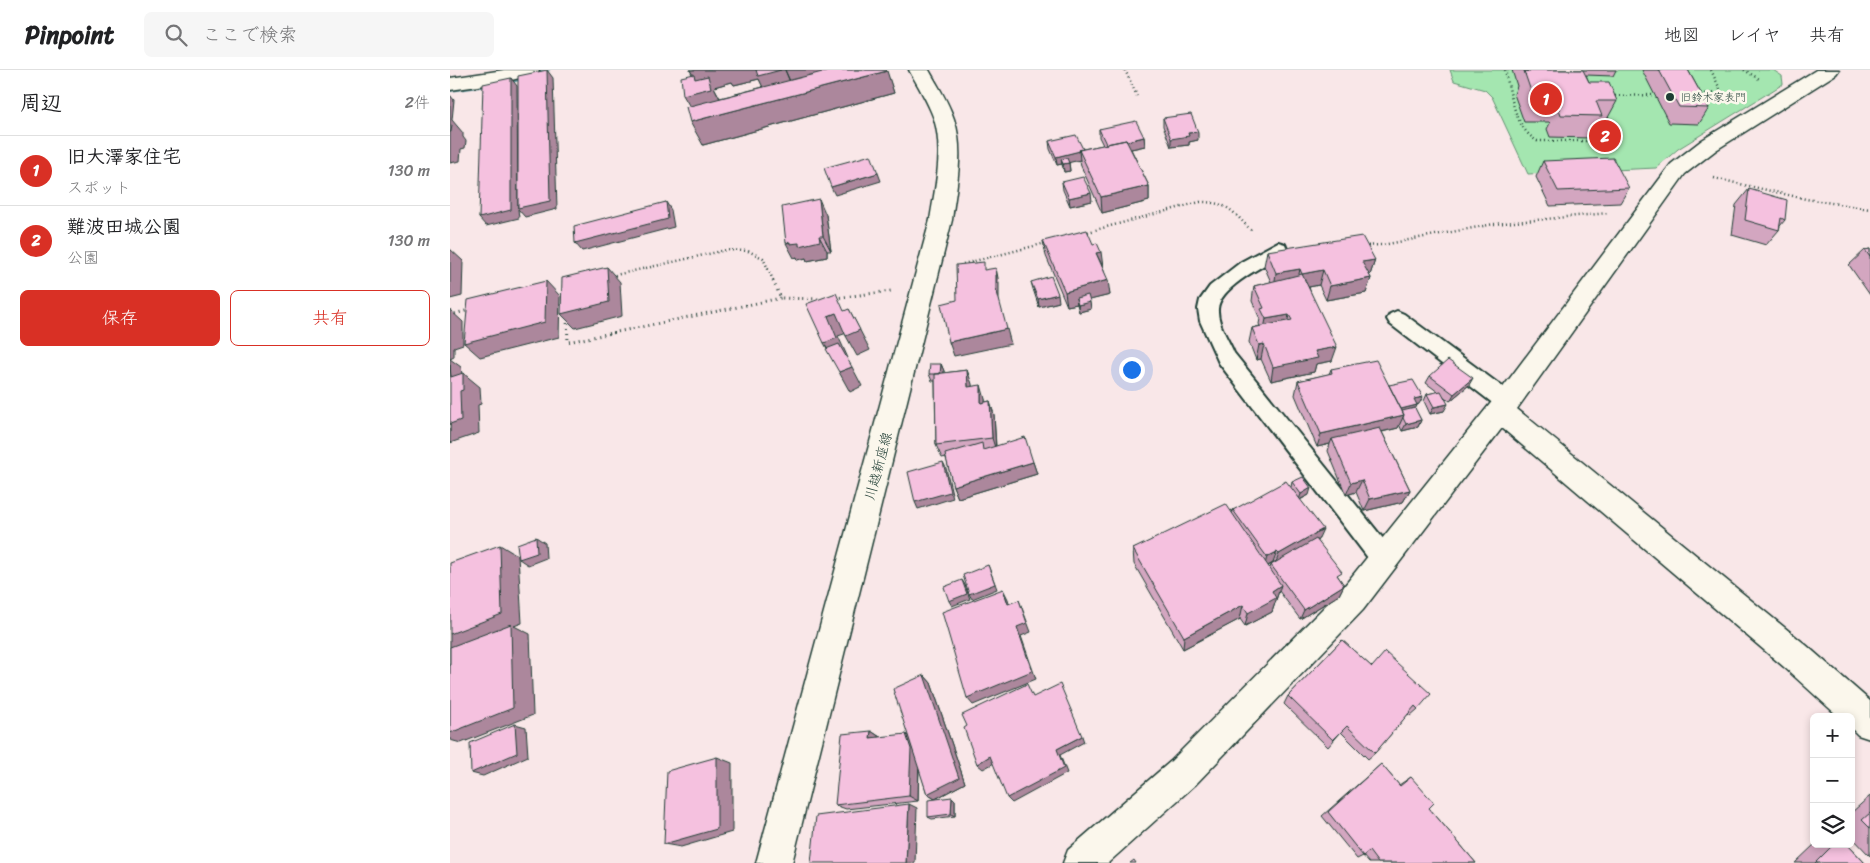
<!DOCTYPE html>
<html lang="ja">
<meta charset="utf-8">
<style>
:root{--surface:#fff;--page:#f6f6f6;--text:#202124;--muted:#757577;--line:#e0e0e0;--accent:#d93025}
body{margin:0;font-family:Sriracha,"Klee One",sans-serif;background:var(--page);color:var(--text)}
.controls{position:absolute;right:15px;bottom:15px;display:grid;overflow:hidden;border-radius:8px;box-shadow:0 2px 8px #0003}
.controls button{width:45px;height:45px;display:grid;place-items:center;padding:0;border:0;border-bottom:1px solid var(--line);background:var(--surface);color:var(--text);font:25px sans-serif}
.you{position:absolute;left:681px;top:299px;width:18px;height:18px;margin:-12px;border:4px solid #fff;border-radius:50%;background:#1a73e8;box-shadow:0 0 0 8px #1a73e833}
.badge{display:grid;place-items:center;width:32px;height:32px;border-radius:50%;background:var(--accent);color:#fff;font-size:16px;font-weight:700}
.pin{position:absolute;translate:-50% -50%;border:2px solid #fff;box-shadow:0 1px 5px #0006}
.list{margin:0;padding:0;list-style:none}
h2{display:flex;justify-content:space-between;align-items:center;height:65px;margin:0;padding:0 20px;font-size:21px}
h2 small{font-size:16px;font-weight:400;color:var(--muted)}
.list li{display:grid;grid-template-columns:32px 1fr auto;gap:15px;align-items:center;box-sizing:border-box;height:70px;padding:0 20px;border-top:1px solid var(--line)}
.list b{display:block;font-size:19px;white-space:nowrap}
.list p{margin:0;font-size:16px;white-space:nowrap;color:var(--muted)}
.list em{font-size:16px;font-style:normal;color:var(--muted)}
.actions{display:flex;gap:10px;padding:15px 20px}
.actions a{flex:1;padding:11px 0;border:1px solid var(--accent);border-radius:8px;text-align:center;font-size:18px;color:var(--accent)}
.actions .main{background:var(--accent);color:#fff}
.icon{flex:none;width:28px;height:28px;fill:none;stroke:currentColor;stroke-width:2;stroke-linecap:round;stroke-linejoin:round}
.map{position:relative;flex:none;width:1420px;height:793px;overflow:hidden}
header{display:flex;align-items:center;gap:30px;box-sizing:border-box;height:70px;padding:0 25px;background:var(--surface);border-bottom:1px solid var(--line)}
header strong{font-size:24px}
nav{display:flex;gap:28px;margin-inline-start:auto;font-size:18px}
.search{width:350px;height:45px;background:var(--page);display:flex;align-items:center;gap:12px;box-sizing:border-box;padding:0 18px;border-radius:8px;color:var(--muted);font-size:19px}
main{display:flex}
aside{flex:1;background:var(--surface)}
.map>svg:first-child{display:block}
.green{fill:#a4e6b0;stroke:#629272}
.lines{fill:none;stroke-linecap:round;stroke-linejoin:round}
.stream{fill:#629ca4;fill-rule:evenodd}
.service-casing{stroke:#1f3d34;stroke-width:4}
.minor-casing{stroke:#1f3d34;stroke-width:3}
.secondary-casing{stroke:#1f3d34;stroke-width:3}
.path-far1{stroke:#1f3d34;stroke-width:2.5;stroke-dasharray:1 3;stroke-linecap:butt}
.path{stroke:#1f3d34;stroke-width:3;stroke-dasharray:1 4;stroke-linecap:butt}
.service{fill:#fbf7ec;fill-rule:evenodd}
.minor{fill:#fbf7ec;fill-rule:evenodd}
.secondary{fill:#fbf7ec;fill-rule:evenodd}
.wall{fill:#d3a6c0;stroke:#1f3d34;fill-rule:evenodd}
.shaded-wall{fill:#ac879c;stroke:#1f3d34}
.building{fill:#f5c1df;stroke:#1f3d34}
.poi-dot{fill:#1f3d34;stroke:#fbf7ec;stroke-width:2}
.labels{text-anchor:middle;stroke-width:5;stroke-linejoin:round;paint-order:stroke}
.far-poi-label{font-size:11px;fill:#1f3d34;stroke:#fbf7ec;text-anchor:start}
.street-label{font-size:14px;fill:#1f3d34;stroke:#fbf7ec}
</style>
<header>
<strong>Pinpoint</strong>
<div class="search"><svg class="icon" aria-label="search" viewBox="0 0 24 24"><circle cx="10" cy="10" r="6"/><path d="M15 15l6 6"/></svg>ここで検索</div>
<nav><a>地図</a><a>レイヤ</a><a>共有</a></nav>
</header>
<main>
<aside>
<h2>周辺<small>2件</small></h2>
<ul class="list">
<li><span class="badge">1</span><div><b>旧大澤家住宅</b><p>スポット</p></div><em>130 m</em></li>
<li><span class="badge">2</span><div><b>難波田城公園</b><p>公園</p></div><em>130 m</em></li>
</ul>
<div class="actions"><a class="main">保存</a><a>共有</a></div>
</aside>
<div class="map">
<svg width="1420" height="793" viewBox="0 0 1420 793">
<rect width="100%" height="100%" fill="#f9e7e8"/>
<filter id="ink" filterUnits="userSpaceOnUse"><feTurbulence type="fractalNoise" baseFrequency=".02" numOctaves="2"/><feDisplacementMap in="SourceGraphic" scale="10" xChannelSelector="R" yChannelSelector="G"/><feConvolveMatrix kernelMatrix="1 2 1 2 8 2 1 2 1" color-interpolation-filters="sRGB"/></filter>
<g filter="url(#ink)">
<path class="green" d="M1000 0H1323L1332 6 1333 14 1228 79 1206 98 1078 104 1042 27 1035 20 1004 11Z"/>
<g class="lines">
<path class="stream" d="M89 0H101L60 14 0 22V18L59 10Z"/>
<defs>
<path id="service" d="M828 172 835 174 837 179 835 184C817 194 769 217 768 239 767 254 779 270 784 283L943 481 946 489 943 497 934 500 925 497 769 293 750 251 748 239 750 230 760 216 791 192Z
M947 241 954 244 1065 326 1068 332 1065 338 1057 341 1049 338 940 254 937 249 940 244Z"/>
<path id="minor" d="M54 0H89L86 4 49 13 0 20V8Z
M1366 0H1389L1386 4 1266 80 1235 104 1067 339 1356 575 1420 631V669L1408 665 1401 658V647H1389L1334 597 1052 358 913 540 745 715 658 793H613L618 780 721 691 891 520 1048 324 1221 94 1252 70Z"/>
<path id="secondary" d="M459 0H479C488 16 498 31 504 49 515 81 506 117 502 150L342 793H306L480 150C485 118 494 81 484 49 478 32 468 16 459 0Z"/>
</defs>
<use href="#service" class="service-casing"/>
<use href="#minor" class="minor-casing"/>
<use href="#secondary" class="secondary-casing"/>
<path class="path-far1" d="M675 0 687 26
M1055 0C1061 24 1064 57 1087 71H1145L1147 69 1146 59 1162 57 1157 44
M1261 0 1276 32
M1294 0 1311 10
M1247 24 1272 23
M1161 26 1203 25
M1264 108 1356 129 1420 139
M634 163 750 132C780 132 783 143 803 162
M914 176 932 175 1044 154 1158 143
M513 194 596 173
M161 206 276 180 298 181 313 188 324 212"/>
<path class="path" d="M323 211 331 228 371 229
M385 228 441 221
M0 245 19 240
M117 248 118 272 331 228"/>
<use href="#service" class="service"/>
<use href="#minor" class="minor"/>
<use href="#secondary" class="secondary"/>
</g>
<path class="wall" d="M240 0H436L444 23 253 75 240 36 242 4ZM309 9 313 17 270 28 264 17 282 12 284 15Z
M1062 0H1166L1163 6 1136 5 1139 12 1167 31 1155 53H1149L1140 68 1100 67 1097 59 1100 53 1099 52H1074L1064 24 1067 16Z
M1192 0H1238L1259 38 1249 54 1219 53Z
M713 48 748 70 739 72V75L721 77 713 56Z
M649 59 694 67 695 76 681 79 699 116V131L652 143 631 96 630 90 619 92 620 101 614 102 612 94 607 95 600 79 599 71 633 79 653 75 649 67Z
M1093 91 1179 118 1170 133 1100 136 1086 107Z
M612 112 642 131 620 136 613 120Z
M1299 119 1335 150 1330 156 1329 160 1316 175 1282 165 1286 135Z
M376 145 381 181H377V187L357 191 356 188 348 190 347 187 344 188Z
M593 171 653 197 660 225 639 230 641 239 629 242 627 234 617 236 596 186Z
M1420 179V225L1399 195 1415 180Z
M817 181 925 190 920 205H919L921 208 916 223 876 230 869 215 859 217 882 291 866 294 864 302 821 311 811 289 806 290 799 272 802 258 810 256 809 254 810 249 802 231 804 216 821 212 814 196Z
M581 212 609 232 589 237 583 219Z
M491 294 494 301V303L517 300 522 316 535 329V332L540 331 544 345 546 376 583 392 587 404 508 428 503 416 496 387 492 388 486 375 485 311H482L479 304Z
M881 299 939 315 969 334 967 335 965 339 971 350 968 357 952 361 949 354 948 358 932 362 960 420 953 432 914 441 906 422 896 425 878 381 880 374 867 377 845 325 848 311 879 304Z
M980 306 1019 315 1000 331 993 326 994 341 980 344 974 331 977 324 988 322 976 313Z
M842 412 859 425 850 430 868 470H867L889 508 894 515 889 525 850 549 829 521 822 542 795 556 790 549 733 579 684 494 683 479 782 443 783 440 841 417ZM823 493H824L821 495 820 498 818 496Z
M892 570 968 639 960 646 958 644 925 683 918 689 891 662 878 677 834 634 838 626Z
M474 605 481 613 515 713 485 729 477 724 469 697 468 731 396 739 385 735 421 661 430 667H459Z
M931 694 949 715 961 707 979 738 1026 793H919L913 786 907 789 872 746Z
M1420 726V786L1401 766V743Z
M502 727 505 730V746L482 749 478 747Z
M1365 774H1397L1415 793H1345Z"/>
<path class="shaded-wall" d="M97 0 103 8 107 139 75 147 68 139 69 148 36 156 29 148 61 8 67 16 68 138Z
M240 0H335L344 22 318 28 309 9 284 15 282 12 264 17 270 29 246 47 233 25 251 20Z
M335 0H425L345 22Z
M437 1 444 23 253 75 240 52Z
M0 25 4 30 2 50 13 63V67L16 71 15 78 11 79 10 91 0 93Z
M748 62V70L739 72V75L721 77V69L738 63Z
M694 67 695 76 658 84 657 76Z
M629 81 630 90 613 94 611 89 612 94 607 95 606 87Z
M619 93 620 101 614 102 613 94Z
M428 103 431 111 385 125 381 117Z
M699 116V131L652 143 651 127Z
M641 123 642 131 620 136 619 128Z
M369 129 376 145 381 181 373 166Z
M216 132 221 140 224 157 132 181 125 173Z
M369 166 377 181V187L357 191 356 188 348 190 347 187 344 188 336 173Z
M0 179 13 191 12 226 0 229Z
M651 182 653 197 646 183Z
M925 190 920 205 908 207 912 192Z
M157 197 170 212 172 246 125 258 111 244Z
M546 198 549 213V237L546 222Z
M850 199 847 214 824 218 826 203Z
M873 200 869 215 849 219 852 204Z
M921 208 916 223 876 230 880 216Z
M658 210 660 225 628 233 626 228 627 234 617 236 615 222Z
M96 211 110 226 109 267 30 287 14 273Z
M608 224 609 232 589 237 588 229Z
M640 232 641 239 629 242 628 235Z
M399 239 420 280 407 286 396 266Z
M0 240 13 252V274L4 277V287L0 289 11 297 12 305 13 303 30 317 31 334 28 335 29 363 0 373 1 307 0 301Z
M386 243 397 263 388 266 398 288 385 293 374 273 378 246Z
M839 245 836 259 813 264 816 249Z
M557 259 561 274 504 286 499 272Z
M814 274 811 289 806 290 809 275Z
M887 277 882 291 866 294 864 302 821 311 823 297 865 281Z
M491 294 494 301 493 311 490 304Z
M402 297 412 316 400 322 389 302Z
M517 300 522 314 523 330 518 317Z
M1023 308 1019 315 1000 331 1004 324Z
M531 315 535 329 536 346 531 333Z
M973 327 969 334 961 336 964 329Z
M540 331 544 345 546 381 542 368Z
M998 334 994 341 980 344 984 337Z
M967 335 964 342 951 345V339Z
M954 345 948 358 884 373 882 369 880 374 867 377 871 364Z
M971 350 968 357 952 361 956 354Z
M493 392 496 398 503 428 468 439 465 432Z
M583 392 587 404 508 428 503 416Z
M912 410 906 422 896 425 901 413Z
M861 418 859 425 849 430 851 424Z
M960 420 953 432 914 441 920 429Z
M873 459 868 470 825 495 829 484Z
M86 467 95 473 96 488 78 495 69 489Z
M50 475 68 486 72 553 64 556 80 564 83 645 11 673 0 670V564Z
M827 482 823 493 814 498 817 487Z
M538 495 547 519 522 529 519 524Z
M512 510 515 515 520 529 502 536 499 531Z
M831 515 822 542 795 556 798 543 822 521Z
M894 515 889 525 850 549 854 540Z
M553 519 558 529 562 544 558 534Z
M569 530 581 562 571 566 586 609 523 635 517 628 567 557Z
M793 535 790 549 733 579 734 567Z
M474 605 481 613 515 713 485 729 477 724Z
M65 654 76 657 78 686 33 706 21 703Z
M421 661 430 667 420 668Z
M456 664 464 671 469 685 468 731 459 726Z
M632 666 634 672 610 685 617 703 562 733 557 728 607 679Z
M540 686 546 692 533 699 527 694Z
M267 687 282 693V762L231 777 214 774Z
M502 727 505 730V746L501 744Z
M459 734 467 738 465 793H456Z"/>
<path class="building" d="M97 0 100 131 68 138V6Z
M306 0H331L308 6Z
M380 0H436L437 1 240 52 236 37Z
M1079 0H1133L1139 12H1159L1167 31H1146L1152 46 1111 45 1108 36H1112L1110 30H1084L1074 1 1080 2Z
M1209 0H1238L1259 38 1229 37Z
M244 4 245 9 258 6 261 18 233 25 231 7Z
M61 8V140L29 148 33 14Z
M741 44 748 62 738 63 739 66 721 69 713 48Z
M686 51 694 67 677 71 676 70 656 74 649 59Z
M2 55 1 62H0V56Z
M626 65 633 79 629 80 630 81 606 87 599 71Z
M676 70 699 116 651 127 629 80Z
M421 85 428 103 381 117 374 98Z
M617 88 619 93 613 94 611 89Z
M1163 88 1179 118 1108 121 1093 91Z
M633 107 641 123 619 128 612 112Z
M1299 119 1337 130 1335 150 1331 148 1329 160 1295 150Z
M369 129 373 166H369L370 171 349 176V173L340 174V172L336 173 332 137Z
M216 132 218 149 125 173 124 156Z
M637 160 643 174 647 173 651 182 646 183 658 210 615 222 593 171Z
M912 166 925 190 912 192 921 208 880 216 873 200 852 204 850 199 826 203 817 181Z
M1420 179V187L1415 180Z
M534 192V200L546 198V222H547L557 259 499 272 491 234 507 230 506 195Z
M157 197 159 232 111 244 112 208Z
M852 204 887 277 865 281 868 288 823 297 814 274 809 275 802 258 842 250 839 245 816 249 811 239 814 238 804 216Z
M601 206 608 224 588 229 581 212Z
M96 211 95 252 14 273 18 230Z
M386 223 394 241 399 239 410 260 396 266 386 243 378 246 387 268 374 273 356 234Z
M638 225 640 232 628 235 626 228Z
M389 274 402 297 389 302 376 279Z
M926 290 954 345 871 364 848 311 882 303 881 299Z
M998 290 1023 308 1004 324 980 306Z
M480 294H491L490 304H479Z
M0 295 1 307 13 303V320L10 321 11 350 0 354Z
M517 300 518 317 531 315V333L540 331 542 368 486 375 485 304Z
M963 310 973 327 964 329 967 335 951 339 939 315Z
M991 321 998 334 984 337 977 324Z
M965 338 971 350 956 354 953 348 954 345 952 341Z
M930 358 960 420 920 429 912 410 901 413 882 369Z
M575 367 583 392 503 416 495 384 532 373 533 380Z
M493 392 500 422 465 432 458 402Z
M853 407 861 418 851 424 842 412Z
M836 411 873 459 829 484 827 482 817 487 783 440Z
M776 434 831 515 822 521 826 528 798 543 793 535 734 567 683 479Z
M86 467 87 483 69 489 67 474Z
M866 469 892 502 887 505 894 515 854 540 821 495Z
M50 475 52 544 0 564V493Z
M538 495 545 514 519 524 513 505Z
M512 510 517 524 499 531 494 517Z
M553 519 558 534 569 530 577 553 567 557 582 601 517 628 492 542Z
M61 554 63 638 0 663V577Z
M892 570 922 597 935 582 981 624 968 639 965 636 925 683 897 656 883 670 838 626Z
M474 605 509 708 477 724 443 619Z
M577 614 583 627 610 614 632 666 607 679 614 698 557 728 540 686 527 694 514 658 517 656 512 645Z
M65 654 67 683 21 703 20 673Z
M421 661 420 668 456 664 461 679 459 726 385 735 392 664Z
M267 687V759L214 774 217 701Z
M931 694 950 716 961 707 984 733 979 738 1026 793H928L919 781 913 786 878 742Z
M502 727 501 744 478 747V730Z
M459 734 456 793H361L366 746Z
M1420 743V758L1412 750Z
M1384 774H1397L1415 793H1365Z
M684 790 686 793H680Z"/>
</g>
<circle class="poi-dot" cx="1220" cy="27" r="5"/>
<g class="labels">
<g class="far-poi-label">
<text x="1230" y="31">旧鈴木家表門</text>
</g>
<g class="street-label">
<text transform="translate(428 396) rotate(-75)" y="5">川越新座線</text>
</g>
</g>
</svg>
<div class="controls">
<button>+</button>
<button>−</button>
<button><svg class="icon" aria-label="layers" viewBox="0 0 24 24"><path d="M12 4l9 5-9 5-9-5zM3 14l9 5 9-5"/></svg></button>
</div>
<div class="you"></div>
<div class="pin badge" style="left:1096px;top:29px">1</div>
<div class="pin badge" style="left:1155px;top:66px">2</div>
</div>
</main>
